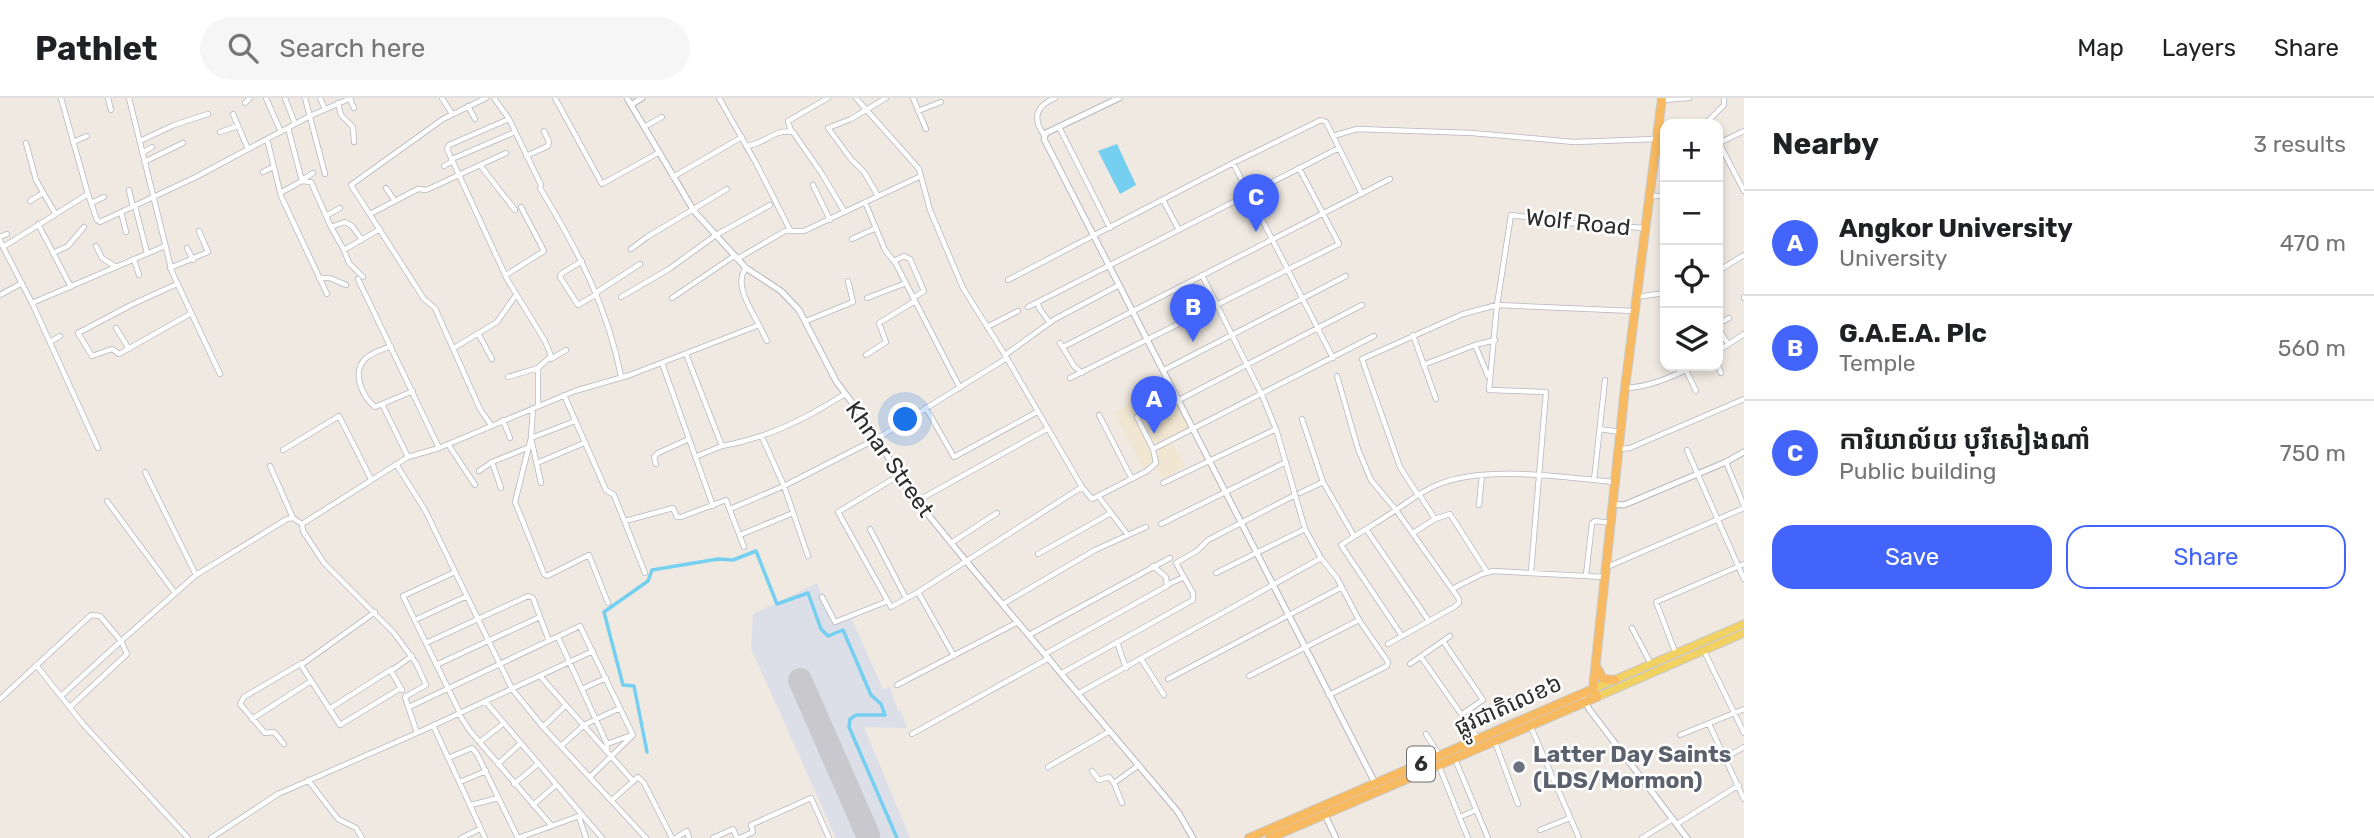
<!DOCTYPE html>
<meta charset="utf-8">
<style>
:root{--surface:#fff;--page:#f6f6f6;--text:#202124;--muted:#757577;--line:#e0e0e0;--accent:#4264fb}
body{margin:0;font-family:Rubik,"Noto Sans Khmer",sans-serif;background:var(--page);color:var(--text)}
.controls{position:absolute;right:21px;top:21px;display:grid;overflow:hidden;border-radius:14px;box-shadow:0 4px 10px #0003}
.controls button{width:63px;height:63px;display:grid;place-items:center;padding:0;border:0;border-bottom:2px solid var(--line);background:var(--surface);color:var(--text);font:35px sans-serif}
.you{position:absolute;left:906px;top:322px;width:24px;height:24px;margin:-18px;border:5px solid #fff;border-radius:50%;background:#1a73e8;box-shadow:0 0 0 10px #1a73e833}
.badge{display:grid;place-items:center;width:46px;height:46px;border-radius:50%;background:var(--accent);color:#fff;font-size:23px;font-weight:700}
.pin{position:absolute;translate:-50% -58px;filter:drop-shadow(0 2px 4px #0008)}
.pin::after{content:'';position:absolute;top:37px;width:24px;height:21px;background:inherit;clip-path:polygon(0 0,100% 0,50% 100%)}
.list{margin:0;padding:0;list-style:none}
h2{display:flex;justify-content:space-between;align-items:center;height:91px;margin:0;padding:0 28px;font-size:30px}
h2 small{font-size:23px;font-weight:400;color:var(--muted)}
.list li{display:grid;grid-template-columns:46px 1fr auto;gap:21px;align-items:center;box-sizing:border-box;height:105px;padding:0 28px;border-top:2px solid var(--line)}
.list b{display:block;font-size:26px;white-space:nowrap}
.list p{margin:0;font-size:23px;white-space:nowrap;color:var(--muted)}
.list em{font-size:23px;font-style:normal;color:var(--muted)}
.actions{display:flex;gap:14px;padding:21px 28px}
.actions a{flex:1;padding:16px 0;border:2px solid var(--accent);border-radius:21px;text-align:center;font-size:24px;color:var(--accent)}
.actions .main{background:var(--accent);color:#fff}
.icon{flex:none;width:38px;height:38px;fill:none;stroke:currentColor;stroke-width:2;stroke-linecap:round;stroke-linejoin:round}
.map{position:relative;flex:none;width:1744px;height:740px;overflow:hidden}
header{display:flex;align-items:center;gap:42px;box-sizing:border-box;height:98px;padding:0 35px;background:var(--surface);border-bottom:2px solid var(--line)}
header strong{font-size:33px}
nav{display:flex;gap:38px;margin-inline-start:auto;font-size:24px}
.search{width:490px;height:63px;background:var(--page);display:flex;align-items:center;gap:18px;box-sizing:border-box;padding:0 24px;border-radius:38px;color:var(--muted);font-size:26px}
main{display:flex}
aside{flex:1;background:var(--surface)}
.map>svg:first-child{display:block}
.education{fill:#f0e6d1}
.airport{fill:#dcdee8}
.water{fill:#75cff0}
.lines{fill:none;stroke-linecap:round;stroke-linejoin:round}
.canal{stroke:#75cff0;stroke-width:3.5}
.runway{stroke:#c9c8cc;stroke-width:24}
.minor-casing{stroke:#b4b7c1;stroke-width:6}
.tertiary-casing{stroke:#b4b7c1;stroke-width:7}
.primary-casing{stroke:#c9c9c9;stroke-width:9}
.trunk-casing{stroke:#c9c9c9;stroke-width:10}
.minor{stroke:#fff;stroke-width:4.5}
.tertiary{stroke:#fff;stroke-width:5}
.primary{stroke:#f2d163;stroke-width:7}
.trunk{stroke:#f8ba60;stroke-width:8}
.worship-dot{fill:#6b7280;stroke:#fff;stroke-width:2.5}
.labels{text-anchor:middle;stroke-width:5;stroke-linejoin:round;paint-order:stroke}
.shield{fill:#fff;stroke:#6d6d6d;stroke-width:2}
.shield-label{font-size:21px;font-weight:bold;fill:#2e2e2e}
.street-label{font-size:23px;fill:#2e2e2e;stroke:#fff}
.worship-label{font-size:23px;font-weight:bold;fill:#5b616d;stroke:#fff;text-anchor:start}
</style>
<header>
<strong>Pathlet</strong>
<div class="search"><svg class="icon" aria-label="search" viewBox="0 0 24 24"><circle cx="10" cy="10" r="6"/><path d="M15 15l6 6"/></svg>Search here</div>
<nav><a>Map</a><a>Layers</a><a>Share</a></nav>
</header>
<main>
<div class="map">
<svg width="1744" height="740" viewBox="0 0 1744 740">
<rect width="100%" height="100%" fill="#efe9e1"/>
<path class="education" d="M1156 293 1162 305 1157 307 1159 311 1179 302 1193 330 1171 342 1185 369 1163 381 1156 369 1145 374 1114 314Z"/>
<path class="airport" d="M817 485 832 526 851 519 883 591 890 589 898 613H901L907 630 864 629 910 740H836L751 550 753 516Z"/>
<path class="water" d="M1117 46 1136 87 1120 96 1098 53Z"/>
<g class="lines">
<path class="canal" d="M647 654 634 588 623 587 604 514 648 483 652 472 718 461 733 462 756 453 777 506 808 495 821 531 828 538 843 532 871 597 881 606 885 617H856L850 621 849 629 897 740"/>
<path class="runway" d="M800 582 868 737"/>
<defs>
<path id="minor" d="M61 0 88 96
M108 0 111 12
M129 0 172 174 220 276
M266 0 281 34
M285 0 295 26
M305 0 325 76
M320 0 325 11
M442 0 452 16
M486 0 443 21 351 87 424 201 435 210 480 311 491 327
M494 0 509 21 541 87
M555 0 602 86 658 55
M719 0 756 65 790 132
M856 0 919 71 930 112 963 190 1005 257 1082 389 1092 401 1147 373 1156 365 1153 351 1137 319
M913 0 926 31
M350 1 354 10
M1663 2 1689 0
M245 5 250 0
M338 5 341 17 353 29 354 44
M468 8 475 21
M918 13 941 4
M233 16 248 51
M1709 26 1708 23 1724 7V0
M644 29 662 19
M1059 29 1110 130
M288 30 302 83
M791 33 788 23 828 0
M220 34 238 28
M1044 37C1032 20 1036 8 1055 0
M1333 38 1357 31 1472 35 1574 44 1656 41
M267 41 281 98 327 196
M140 43 174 27 208 16
M1718 43 1744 93
M73 44 87 38
M26 45 36 82 55 115
M1719 45 1744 33
M746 48C764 47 774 30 793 34L822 76 844 113
M142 55 152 49
M526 58 548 48 549 44 544 33
M452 61 515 34
M144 64 183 45
M1233 65 1333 260
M480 67 515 112
M444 68 453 63
M263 74 273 69
M673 79 742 39
M302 82 313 75
M813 87 830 122
M386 90 395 103
M540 90C577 151 607 207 621 278
M129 92 133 109
M280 95 302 83 311 84 331 129 344 152 380 131
M878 98 864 74 851 61 828 30 851 21 886 0
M1650 98H1665
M1163 102 1179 132
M30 103 43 95
M865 104 885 152 896 166 960 290
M91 105 104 99
M135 108 147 155
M121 114 126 134
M370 116 418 91 426 92 433 89 506 55
M326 118 340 110
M38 126 71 189
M331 129 345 124 352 128 362 142
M0 139 7 136
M852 141 876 130
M0 142 3 149 88 96 97 122 100 124 196 79 310 18 351 0
M96 148 102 160 116 169
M3 149 32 205 98 350
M187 150 193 162
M631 151 647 139 727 91
M344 152 349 165 363 179
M53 155 68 148 84 129
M134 161 139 177
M737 161 785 133H804L921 78
M582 163 561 176 560 179 578 207 597 196
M894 163 904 158 910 161 924 193 913 200
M170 170 208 154 199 133
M1718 173 1744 157
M506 177 544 153 521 109
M1202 177 1261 295 1276 331 1305 431 1321 460 1337 480 1359 522 1388 564 1387 568 1329 597
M319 180H330L346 187
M358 181 439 350
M1008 182 1233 65 1321 22 1326 24 1362 96
M177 186 133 206 78 235 92 258 112 251 119 256 190 216
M597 194 640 166
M0 197 22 185
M621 199 669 171 716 137 770 107
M1636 199 1665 195
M1744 199V200
M672 200 734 158
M867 200 906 185
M32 205 165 148
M1038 205 1039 210 1050 225
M1028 209 1339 50
M806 223 853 204 848 183
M1718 226 1729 220
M759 227 767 243
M987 229 1018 213
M116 230 129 251
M1718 230 1728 246
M479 237 492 261
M1413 237 1436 301
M50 244 60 238
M1060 245 1074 268 1082 275
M1475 247 1488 278
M391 248C384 251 373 254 366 260 351 274 362 298 375 309L413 293
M1065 248 1390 81
M454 250 497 224 516 197
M1718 253 1744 236
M686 256 722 348C768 340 805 321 845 296
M866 257 886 244 879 225 915 203
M1005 257 1055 221 1119 187
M551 261 566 252
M662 265 713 408
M1423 267 1475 247 1495 242
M1718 268 1721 275
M1164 272 1346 178
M1686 272 1696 293
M1337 278 1358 351 1371 382 1396 412 1459 501V505L1454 509 1388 546
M508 279 538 270 551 258 545 243 507 181 447 51 449 47 509 21
M1070 280 1339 146 1299 70
M1625 290C1648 289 1673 279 1693 268
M564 297 606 392 614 397 645 475
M382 306 408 359
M538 307V270
M533 310 531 340 541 385
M926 310 954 359 1037 314
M1099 317 1132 381
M1150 317 1362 207
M1302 321 1323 384 1354 438
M503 322 510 340
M575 323 531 340 515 404 544 476 547 478 589 457 608 505
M1600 331 1620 334
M762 339 784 388 808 458
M448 346 475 387
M1153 351 1374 238
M1619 351 1630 350 1744 301
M283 352 339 318 371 381
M1687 352 1744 481
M695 359 722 348
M492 364 501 390
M1726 364 1744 408
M537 365 584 345
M396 366 425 412 512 591 543 629 646 740
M656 366 654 359 658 355 689 341
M270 368 293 420
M479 373 492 364 527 350
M145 374 196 477
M898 378 838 414 891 509 918 494 1082 389
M1594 382 1605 282
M1163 385 1276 331
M1300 395 1323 384
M1419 396 1435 421 1450 416 1487 474
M1418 397 1400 369 1362 261 1463 216 1497 207 1634 213
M1099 399 1127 436
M107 403 175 495
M917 403 1047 331
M1479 407 1482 377
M730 411 784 388 878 340 1007 260
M625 423 673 410 677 419H681L726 402 744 449
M302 426 408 359 439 350 575 293 630 277 759 227C751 211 733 186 746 170
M1161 426 1286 364
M870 431 906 500
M1366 431 1429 523
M1413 435 1435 421
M740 437 793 415
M951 445 997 415
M1038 456 1111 415
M1607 469 1744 410
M455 474 403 498 460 615
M1531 474 1546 294 1489 292 1497 207 1511 117 1569 125 1645 130
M1216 475 1305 431
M1586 477 1592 425 1595 423 1611 425
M1169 486 1184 479
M1452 491 1482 476 1493 473 1604 479
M918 494 954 558
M822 499 835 524 888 503
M1003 506 1095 452 1146 429
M375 514 301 567 340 627 401 590
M415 522 467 498
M1632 530 1651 566
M1029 537 1170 460
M1402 538 1341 447C1359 435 1378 424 1396 412 1409 403 1422 393 1437 387 1484 367 1564 379 1614 384
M558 539 607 646V653
M1443 543 1483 602 1462 616
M1117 544 1126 570
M426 545 528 498 533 500 549 543
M1704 553 1744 635
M1045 556 1167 488 1166 479 1153 468
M1676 556 1656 504 1744 466
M1421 559 1478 640
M1141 561 1164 597
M1410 566 1450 538
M36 567 83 626 188 740
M436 567 540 519
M1062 575 1193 502V495L1176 465 1197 453 1208 442 1295 397
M540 578 633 683
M1249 578 1359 522
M1168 581 1342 489
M897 587 1018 524
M582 591 606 580
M402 592 391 573 412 558
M1079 595 1321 460
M61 598 121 543 127 556 70 609
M0 601 91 517 100 518 121 543 196 477 287 421 293 420 302 426 303 433 324 465 394 535 416 565 426 587 405 599 417 635 278 696 211 740
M485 603 602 740
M409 609 580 528 633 637
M329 611 392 571
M459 616 470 633 551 727
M252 621 311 583
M1709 626 1744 701
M433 627 485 740
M1530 627 1579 740
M543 629 566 607
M417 635 593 553
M912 636 1049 560
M1426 636 1439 657
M1680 637 1744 611
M480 644 504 625
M1495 644 1518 706
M284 646 274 634 265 635 240 606 244 599 302 565
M607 646 632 637
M561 648 584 627 620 610
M448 660 472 650 477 656 518 740
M1725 660 1744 649
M1455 661 1488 740
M498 666 521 645
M1439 668 1468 740
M1048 669 1110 633
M1092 673 1099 682 1109 679 1114 685 1139 667
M590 679 633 637
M308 682 338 721 356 730 362 740
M460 684 486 673
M1114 685 1122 705
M514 686 538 666
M612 702 638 679 644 685 672 740
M471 707 498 700
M533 707 556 687
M579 719 586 740
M1460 719 1476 712
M1677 726 1739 687
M1540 732 1570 720
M461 740 480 731
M518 740 582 717
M676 740 687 733 689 740
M713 740 733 731 737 740
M740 740 753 734 751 727 811 700 829 740
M1642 740 1673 721"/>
<path id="tertiary" d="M627 0 694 113 746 170 781 193 799 212 836 283 878 340 898 378 917 403 966 463 1178 714 1193 740
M1119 0 1046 35 1044 41 1376 687
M631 7 642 0
M1613 406 1624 407 1726 364 1744 354
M1585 602 1589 611 1687 740
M1324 715 1336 740"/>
<path id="primary" d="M1593 591 1744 526
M1597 599 1744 535"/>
<path id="trunk" d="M1597 570 1603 581 1615 582
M1249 740 1593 591
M1270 740 1597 599 1593 591 1625 290 1662 0"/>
</defs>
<use href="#minor" class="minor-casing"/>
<use href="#tertiary" class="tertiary-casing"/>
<use href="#primary" class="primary-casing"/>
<use href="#trunk" class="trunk-casing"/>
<use href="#minor" class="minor"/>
<use href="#tertiary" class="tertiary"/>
<use href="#primary" class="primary"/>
<use href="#trunk" class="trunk"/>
</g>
<circle class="worship-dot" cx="1519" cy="669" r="7"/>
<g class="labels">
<rect class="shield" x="1407" y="648.5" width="28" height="35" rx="5"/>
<g class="shield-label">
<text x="1421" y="673">6</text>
</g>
<g class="street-label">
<text transform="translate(1578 124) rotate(6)" y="8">Wolf Road</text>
<text transform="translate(890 361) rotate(55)" y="8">Khnar Street</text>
<text transform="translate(1508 607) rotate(-24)" y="8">ផ្លូវជាតិលេខ៦</text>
</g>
<g class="worship-label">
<text x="1533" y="664">Latter Day Saints<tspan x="1533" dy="26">(LDS/Mormon)</tspan></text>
</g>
</g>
</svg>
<div class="controls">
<button>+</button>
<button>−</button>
<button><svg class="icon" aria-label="locate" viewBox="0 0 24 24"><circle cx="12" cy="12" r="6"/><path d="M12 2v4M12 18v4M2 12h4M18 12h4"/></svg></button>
<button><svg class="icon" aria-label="layers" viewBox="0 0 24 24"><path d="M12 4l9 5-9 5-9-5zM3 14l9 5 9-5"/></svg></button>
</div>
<div class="you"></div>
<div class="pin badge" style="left:1154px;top:336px">A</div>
<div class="pin badge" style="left:1193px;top:244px">B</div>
<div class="pin badge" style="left:1256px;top:134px">C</div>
</div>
<aside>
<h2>Nearby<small>3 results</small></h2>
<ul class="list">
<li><span class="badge">A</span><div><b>Angkor University</b><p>University</p></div><em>470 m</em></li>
<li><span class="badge">B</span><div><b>G.A.E.A. Plc</b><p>Temple</p></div><em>560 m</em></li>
<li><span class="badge">C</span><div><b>ការិយាល័យ បុរីសៀងណាំ</b><p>Public building</p></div><em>750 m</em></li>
</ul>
<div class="actions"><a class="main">Save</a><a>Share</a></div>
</aside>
</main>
